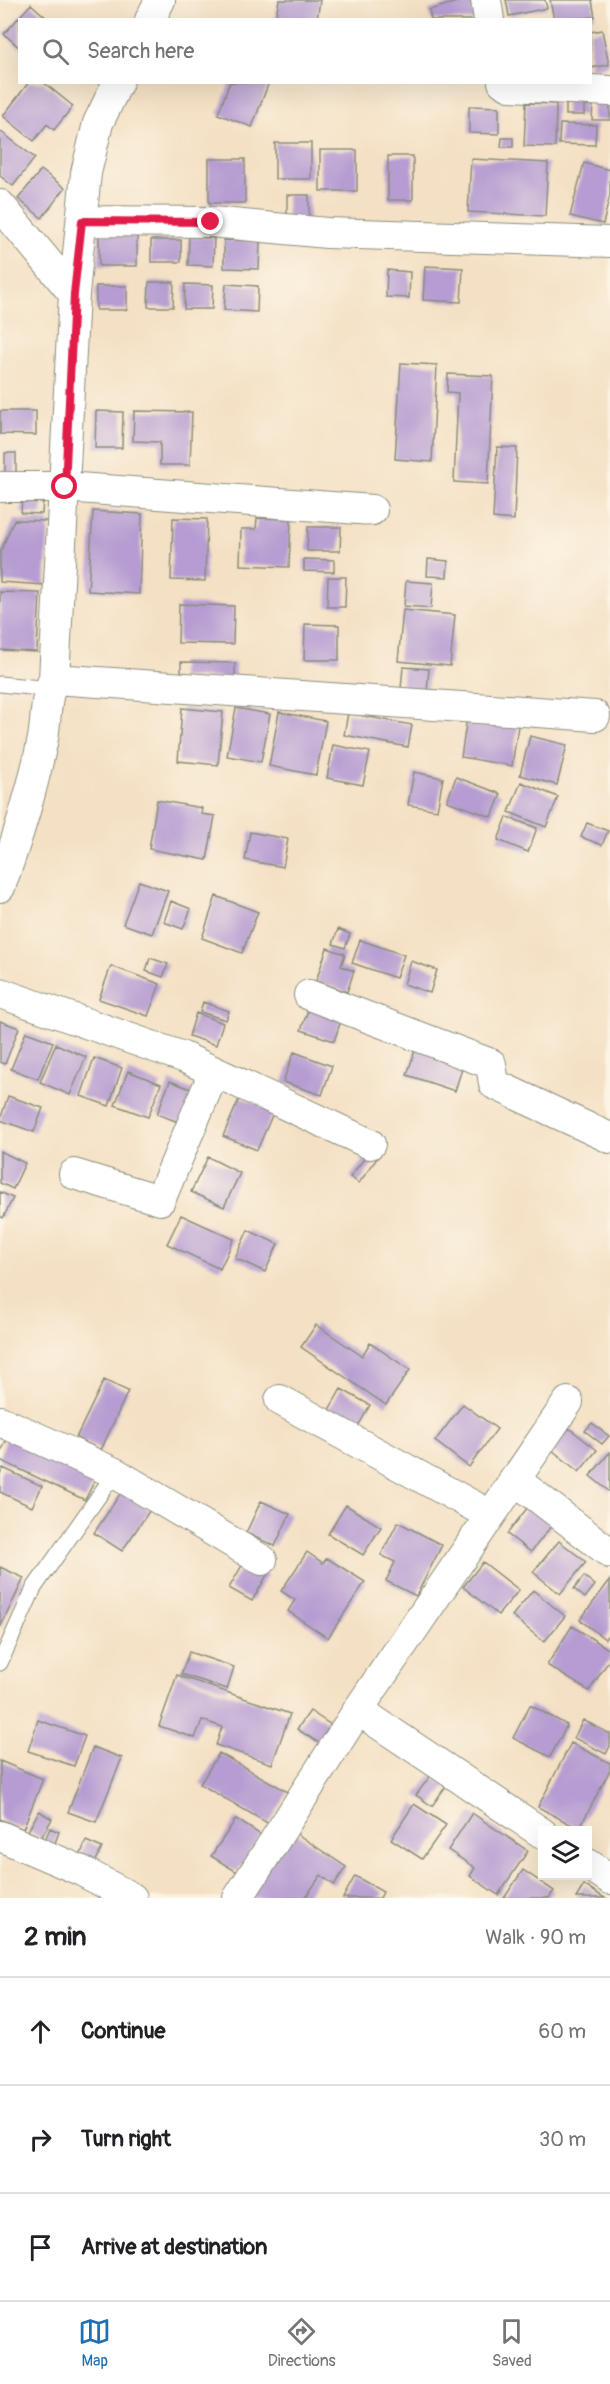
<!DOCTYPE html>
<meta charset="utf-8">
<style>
:root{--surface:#fff;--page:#f6f6f6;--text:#202124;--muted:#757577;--line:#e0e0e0;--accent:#1f6fb2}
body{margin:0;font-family:Pangolin,sans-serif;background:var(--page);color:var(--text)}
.controls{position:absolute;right:18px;bottom:18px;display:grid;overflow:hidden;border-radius:0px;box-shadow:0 6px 24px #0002}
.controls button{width:54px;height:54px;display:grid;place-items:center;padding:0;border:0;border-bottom:2px solid var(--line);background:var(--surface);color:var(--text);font:30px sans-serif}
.stop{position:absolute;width:18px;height:18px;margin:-14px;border:4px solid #e11d48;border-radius:50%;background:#fff}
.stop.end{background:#e11d48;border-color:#fff;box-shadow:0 2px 6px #0008}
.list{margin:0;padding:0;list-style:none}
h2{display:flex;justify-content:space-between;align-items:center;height:78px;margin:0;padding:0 24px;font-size:26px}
h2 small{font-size:20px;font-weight:400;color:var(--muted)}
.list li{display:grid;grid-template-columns:39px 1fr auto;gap:18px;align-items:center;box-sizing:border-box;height:108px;padding:0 24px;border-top:2px solid var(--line)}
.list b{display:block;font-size:22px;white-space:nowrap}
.list em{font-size:20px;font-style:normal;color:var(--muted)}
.icon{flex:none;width:33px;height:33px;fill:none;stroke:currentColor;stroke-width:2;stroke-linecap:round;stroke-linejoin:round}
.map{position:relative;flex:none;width:610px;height:1898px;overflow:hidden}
.search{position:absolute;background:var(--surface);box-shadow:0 6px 24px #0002;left:18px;right:18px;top:18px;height:66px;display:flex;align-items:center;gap:15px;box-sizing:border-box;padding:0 21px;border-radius:0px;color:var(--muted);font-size:22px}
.sheet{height:402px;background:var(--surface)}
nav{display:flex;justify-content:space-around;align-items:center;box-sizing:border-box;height:84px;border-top:2px solid var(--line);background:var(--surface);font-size:16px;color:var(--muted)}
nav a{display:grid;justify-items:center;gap:3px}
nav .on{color:var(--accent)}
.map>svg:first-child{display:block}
.building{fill:#b69cd2}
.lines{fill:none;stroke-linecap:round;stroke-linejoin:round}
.service-casing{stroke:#8a8e7c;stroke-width:17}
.minor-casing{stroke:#8a8e7c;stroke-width:32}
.service{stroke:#fff;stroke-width:15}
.minor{stroke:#fff;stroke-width:30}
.route{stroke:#e11d48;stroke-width:8}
</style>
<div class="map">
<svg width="610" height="1898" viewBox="0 0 610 1898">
<rect width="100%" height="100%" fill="#fcf5e5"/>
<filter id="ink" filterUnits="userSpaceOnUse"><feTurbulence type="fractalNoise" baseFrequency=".0167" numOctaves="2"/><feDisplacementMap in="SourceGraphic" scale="12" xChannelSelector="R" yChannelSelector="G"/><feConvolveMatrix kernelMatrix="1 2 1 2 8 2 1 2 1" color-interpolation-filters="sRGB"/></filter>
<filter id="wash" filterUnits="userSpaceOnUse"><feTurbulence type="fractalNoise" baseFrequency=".008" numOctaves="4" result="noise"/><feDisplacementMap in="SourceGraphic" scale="24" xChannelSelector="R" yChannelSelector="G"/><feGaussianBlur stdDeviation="1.35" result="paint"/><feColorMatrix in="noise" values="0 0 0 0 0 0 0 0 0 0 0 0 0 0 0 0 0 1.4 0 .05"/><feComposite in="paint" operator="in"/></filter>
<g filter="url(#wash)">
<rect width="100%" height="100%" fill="#f4e0c4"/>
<g id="blocks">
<path class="building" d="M279 0H320L317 20H275Z
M464 0H470L476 20H431L429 10Z
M506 0H545L547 8 509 16Z
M550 0H592L595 17 554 20Z
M31 4 49 20H20V48L4 34Z
M602 30 609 65 590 68V32Z
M29 82H43L73 106 54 130 47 124 34 141 3 116Z
M230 82H269L252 127 218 114Z
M566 99H584V115H566Z
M593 102H610V120H592Z
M526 103 556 104 555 147 524 146Z
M469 106 499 107V134L469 133Z
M560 124 596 125 595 145 559 144Z
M0 131 35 158 13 186 0 176Z
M502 138H513V147H501Z
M275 143H311V179H275Z
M320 150H357V191H320Z
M388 156H413V200H388Z
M209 159H245V203H209Z
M471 159 548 163 545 216 468 212Z
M584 163 610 170V195L603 224 570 216Z
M41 170 65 188 42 218 18 199Z
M287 195H309V221H287Z
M99 234H137V266H99Z
M189 237 214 238 213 266 188 265Z
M151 240H181V262H151Z
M224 240 260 241 259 269 224 268Z
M425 266 463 268 461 302 423 300Z
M387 270 410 272 409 298 386 297Z
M149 282H174L173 307H148Z
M185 284 213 285 212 309H184Z
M226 284 258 286 257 312 224 310Z
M96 286H127V310H96Z
M401 363 437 365 432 462 395 459Z
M448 374 493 376 488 484 454 482 458 393 447 392Z
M0 411H36V435L0 434Z
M96 411 123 412 122 448H95Z
M134 411 192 412 190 465H160V442L133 441Z
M497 447 517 448 514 520 493 518Z
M5 453H16V472H5Z
M22 498 43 499 42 514 21 513Z
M93 511 142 514 139 594 88 591Z
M173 518 207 519 205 581 171 580Z
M257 518 291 519 289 567 240 565 241 529H256Z
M14 520 49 521 45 585 0 582V553Z
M308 527H341L340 551H307Z
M304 559 334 560V572L304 571Z
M428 559 448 561 447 577 427 576Z
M328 577H346L345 607H327Z
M406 581 433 583 431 608 404 606Z
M0 592 40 593 37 652 0 650Z
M179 604 234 606 233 644 178 643Z
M403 610 455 615 450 666 398 661Z
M305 624 339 625V660H304Z
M181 662 235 663V678L181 677Z
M403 667 429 669 427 691 401 689Z
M182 708 223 712 218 765 178 761Z
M236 708 270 714 261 762 227 756Z
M279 712 326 721 316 775 269 766Z
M348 713 412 725 408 747 344 735Z
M467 718 518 726 512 766 461 757Z
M530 736 567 745 557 785 520 775Z
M333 745 370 752 363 785 327 778Z
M414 772 443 778 437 810 408 805Z
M456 777 501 794 492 817 447 801Z
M521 782 558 797 546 827 509 812Z
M157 800 202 808 201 814 215 816 207 860 149 849Z
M507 817 537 828 528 852 498 840Z
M587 823 608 831 602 845 581 837Z
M250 832 288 839 283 867 245 860Z
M139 881 168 891 152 934 123 924Z
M216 896 258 912 242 953 202 938Z
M171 901 191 909 183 929 164 922Z
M338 929 350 934 345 948 333 944Z
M360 940 404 955 396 978 352 963Z
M327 948 345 954 341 966 354 971 347 992 316 981Z
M150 958 168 964 163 977 146 971Z
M411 961 437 970 430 993 404 984Z
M111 966 160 984 148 1016 99 999Z
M203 1002 229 1011 226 1020 200 1012Z
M309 1007 342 1018 334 1041 301 1030Z
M196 1013 223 1023 216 1045 189 1036Z
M0 1021 19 1028 5 1064 0 1062Z
M26 1032 53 1042 38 1079 11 1069Z
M56 1044 86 1057 70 1095 40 1082Z
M417 1044 465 1059 455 1091 407 1075Z
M294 1052 332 1066 322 1095 283 1082Z
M94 1058 122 1068 109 1106 81 1096Z
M128 1071 161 1084 148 1117 115 1105Z
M170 1081 193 1090 181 1123 157 1114Z
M8 1096 43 1108 34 1132 0 1120Z
M240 1097 274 1111 257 1150 223 1136Z
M373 1147 381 1153 359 1183 350 1177Z
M0 1151 25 1163 13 1189 0 1183Z
M208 1157 240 1173 224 1207 191 1192Z
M0 1192 13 1198 3 1218 0 1216Z
M181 1215 234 1239 220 1269 167 1244Z
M248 1230 278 1244 265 1272 235 1258Z
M316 1325 362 1356 370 1343 410 1370 386 1405 301 1347Z
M104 1380 128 1391 101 1450 76 1438Z
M341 1389 370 1405 356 1430 326 1415Z
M463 1404 497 1429 469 1467 435 1441Z
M592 1423 609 1436 602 1444 585 1431Z
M569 1428 597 1450 579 1472 552 1450Z
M10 1433 98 1474 85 1500 0 1460V1454Z
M610 1452V1492L590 1476Z
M3 1468 42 1486 32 1507 0 1492V1474Z
M122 1491 150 1510 122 1551 94 1533Z
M261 1501 290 1514 275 1546 246 1533Z
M346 1505 381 1527 363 1555 328 1534Z
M528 1507 552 1525 531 1552 507 1534Z
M398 1522 442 1545 416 1596 386 1581 395 1562 381 1555Z
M559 1541 586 1562 560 1594 533 1572Z
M307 1552 323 1563 327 1558 365 1582 328 1638 288 1611 295 1600 281 1591Z
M244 1562 267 1575 252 1601 229 1588Z
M483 1562 519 1590 498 1615 463 1587Z
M0 1567 24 1578 0 1628Z
M584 1576 595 1585 585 1598 574 1589Z
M610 1580V1632L605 1639 580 1620Z
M533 1590 565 1616 544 1642 512 1616Z
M572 1626 610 1650V1659L589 1691 547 1665Z
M189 1652 234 1667 227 1689 181 1674Z
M177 1675 290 1714 272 1764 216 1745 222 1727 202 1720 195 1738 159 1726Z
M530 1705 567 1725 550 1757 513 1738Z
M310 1711 334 1727 322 1745 297 1729Z
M38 1720 85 1736 74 1766 28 1751Z
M583 1720 610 1734V1746L606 1754 574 1738Z
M571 1743 610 1763V1770L579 1829 538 1807Z
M93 1747 122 1758 96 1822 68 1812Z
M219 1753 288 1792 269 1824 200 1784Z
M0 1761 43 1779 23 1829 0 1819Z
M431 1775 446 1786 432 1806 416 1795Z
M414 1804 446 1825 422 1859 391 1839Z
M39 1811 52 1819 41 1838 28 1831Z
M472 1813 528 1851 498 1895 470 1876 475 1868 448 1850Z
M236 1819 261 1835 237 1872 211 1856Z
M50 1828 59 1832 54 1846 44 1842Z
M291 1830 346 1867 334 1885 321 1875 305 1898H245Z
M86 1841 102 1848 95 1863 80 1856Z
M523 1870 554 1891 549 1898H504Z
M355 1876 383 1892 380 1898H343Z
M584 1885 605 1898H576Z"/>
</g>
</g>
<g filter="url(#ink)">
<use href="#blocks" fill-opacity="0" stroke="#8a8e7c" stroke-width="1.5"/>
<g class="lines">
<defs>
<path id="service" d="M0 684 50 689
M0 1663 34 1588 115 1473"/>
<path id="minor" d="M486 0 489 20
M150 20 160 0
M503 82 510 86 610 91
M0 205 74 294
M82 221 211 222 327 233 610 242
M0 487H65L372 510
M54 679 595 716
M0 887C17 840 32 792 42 743 47 722 44 698 54 679L74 294 86 173 98 123 118 82
M0 993 183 1057 370 1144
M309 995 491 1064 494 1084 610 1138
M74 1174 160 1200 214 1072
M280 1400 490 1515
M0 1421 115 1473 262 1560
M514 1479 610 1553
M358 1710 542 1833
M0 1836 82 1871 132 1898
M588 1864 610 1879
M238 1898 358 1710 568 1402"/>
</defs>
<use href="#service" class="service-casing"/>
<use href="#minor" class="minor-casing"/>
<use href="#service" class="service"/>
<use href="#minor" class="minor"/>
</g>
</g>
<g class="lines" filter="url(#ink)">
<path class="route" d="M65 487 74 294 82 221 211 222"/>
</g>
</svg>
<div class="controls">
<button><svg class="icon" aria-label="layers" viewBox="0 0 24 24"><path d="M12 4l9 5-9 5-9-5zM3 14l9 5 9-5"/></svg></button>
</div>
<div class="stop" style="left:65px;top:487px"></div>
<div class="stop end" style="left:211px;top:222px"></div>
<div class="search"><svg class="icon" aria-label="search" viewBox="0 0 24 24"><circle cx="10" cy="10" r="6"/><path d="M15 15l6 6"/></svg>Search here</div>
</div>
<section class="sheet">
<h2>2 min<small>Walk · 90 m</small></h2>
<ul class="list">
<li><svg class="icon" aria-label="ahead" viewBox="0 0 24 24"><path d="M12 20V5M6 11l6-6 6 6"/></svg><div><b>Continue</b></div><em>60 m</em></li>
<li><svg class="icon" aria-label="right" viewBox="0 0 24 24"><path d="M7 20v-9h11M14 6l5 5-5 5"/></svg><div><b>Turn right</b></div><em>30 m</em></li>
<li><svg class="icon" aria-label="arrive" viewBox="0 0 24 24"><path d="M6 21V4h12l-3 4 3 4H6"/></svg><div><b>Arrive at destination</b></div></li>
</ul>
</section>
<nav>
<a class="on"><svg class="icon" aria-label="map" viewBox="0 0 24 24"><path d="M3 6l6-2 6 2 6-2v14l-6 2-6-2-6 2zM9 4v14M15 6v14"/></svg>Map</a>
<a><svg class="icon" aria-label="directions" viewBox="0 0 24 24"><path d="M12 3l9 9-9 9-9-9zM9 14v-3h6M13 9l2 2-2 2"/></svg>Directions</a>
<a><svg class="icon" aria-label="saved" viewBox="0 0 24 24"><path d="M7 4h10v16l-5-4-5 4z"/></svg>Saved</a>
</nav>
